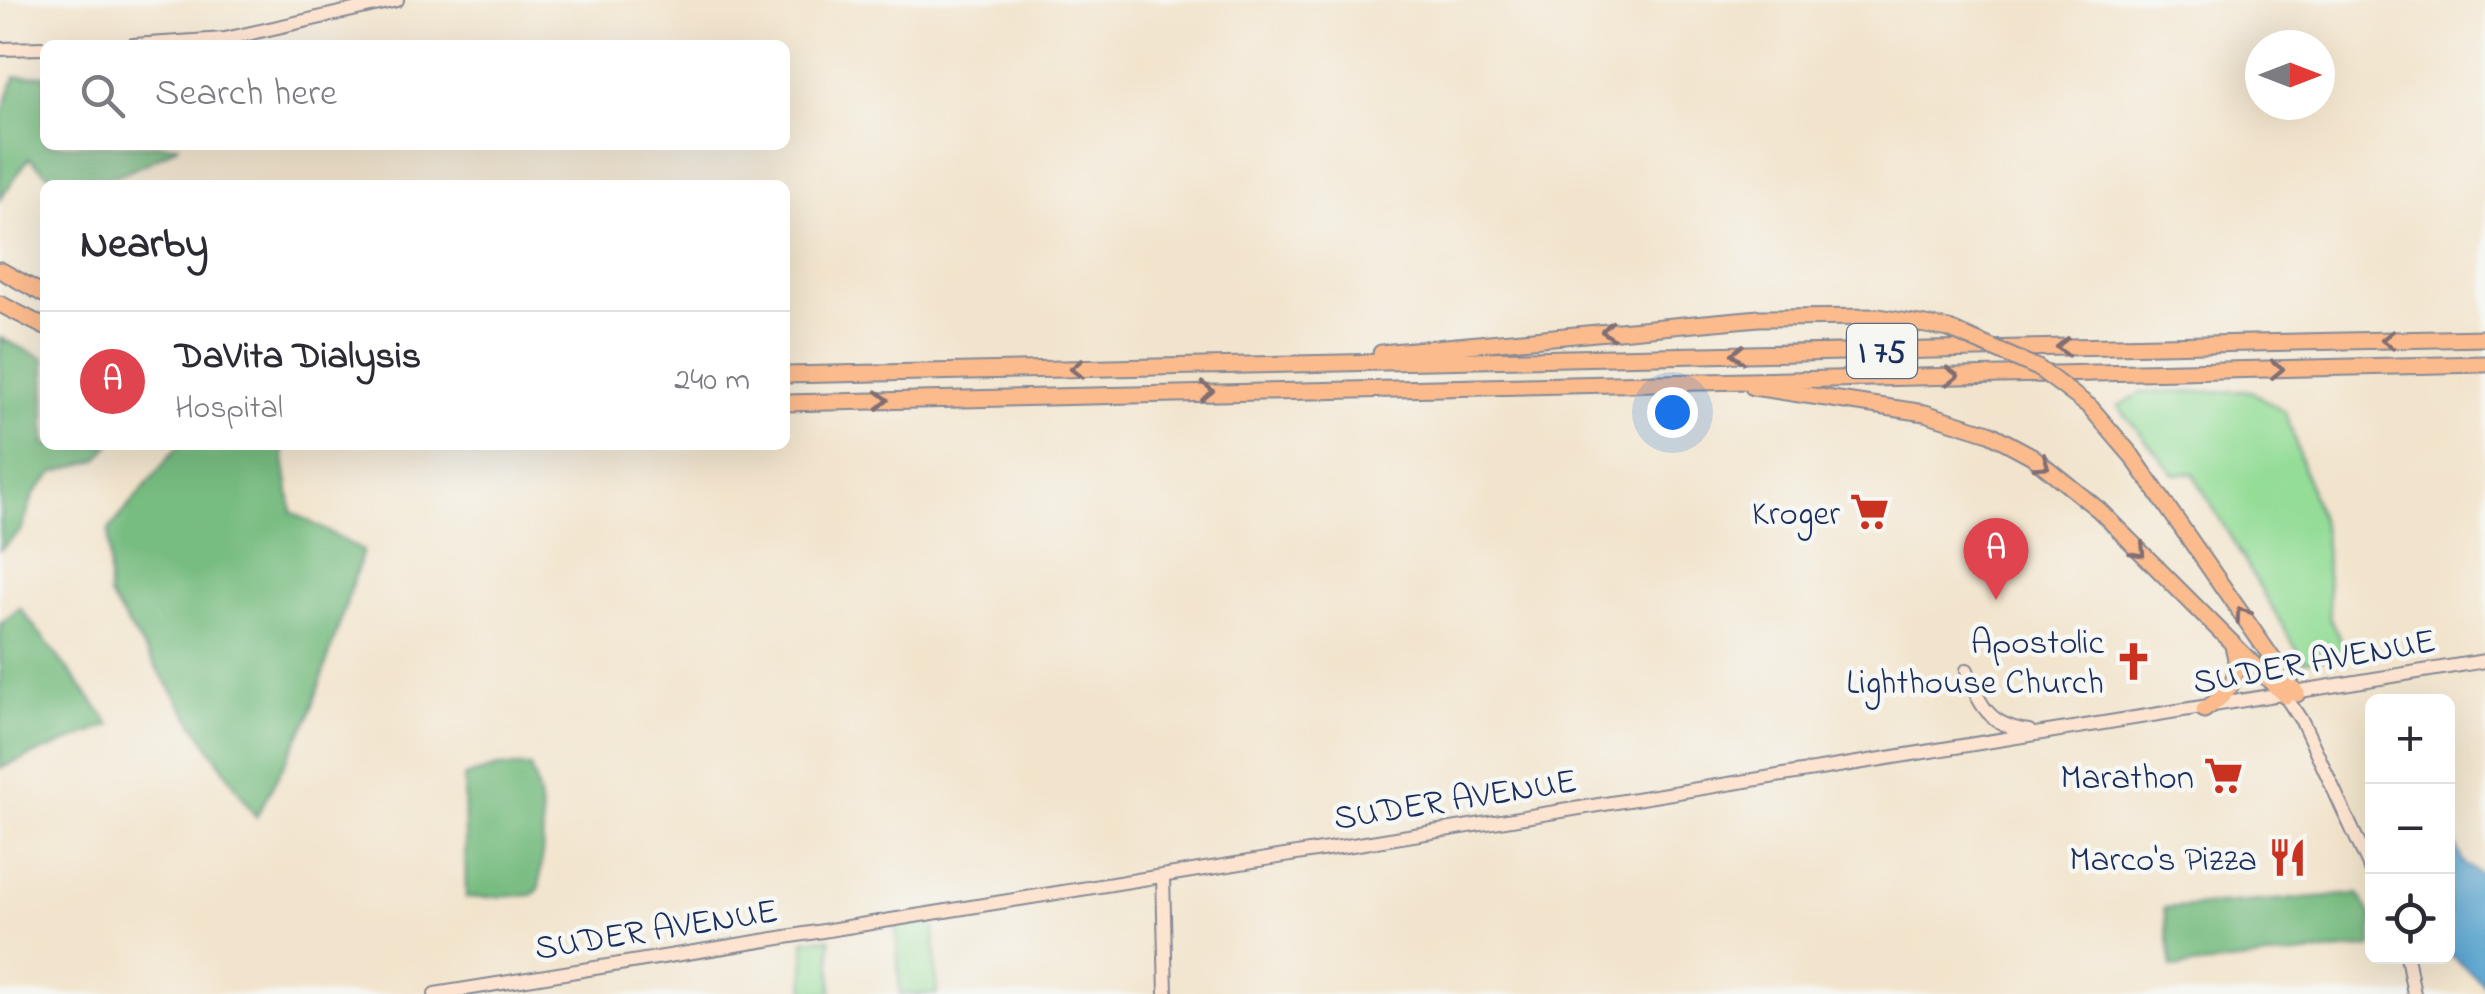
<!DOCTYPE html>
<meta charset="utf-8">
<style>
:root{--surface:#fff;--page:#f7f7f7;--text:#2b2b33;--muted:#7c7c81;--line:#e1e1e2;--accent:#b45309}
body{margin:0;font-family:"Indie Flower",sans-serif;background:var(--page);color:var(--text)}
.controls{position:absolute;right:30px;bottom:30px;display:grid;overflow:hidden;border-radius:15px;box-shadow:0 10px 40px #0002}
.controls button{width:90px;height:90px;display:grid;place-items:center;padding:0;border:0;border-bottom:2px solid var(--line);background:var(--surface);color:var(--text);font:50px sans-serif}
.compass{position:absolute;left:2245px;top:30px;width:90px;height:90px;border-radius:50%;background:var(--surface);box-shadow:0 10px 40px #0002;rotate:90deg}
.you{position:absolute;left:1672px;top:412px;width:35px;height:35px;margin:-25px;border:8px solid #fff;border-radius:50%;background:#1a73e8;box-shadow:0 0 0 15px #1a73e833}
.badge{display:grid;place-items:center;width:65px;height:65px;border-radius:50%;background:var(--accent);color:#fff;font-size:32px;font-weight:700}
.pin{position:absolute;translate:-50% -82px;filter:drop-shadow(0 2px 5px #0008)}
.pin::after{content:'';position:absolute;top:52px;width:35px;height:30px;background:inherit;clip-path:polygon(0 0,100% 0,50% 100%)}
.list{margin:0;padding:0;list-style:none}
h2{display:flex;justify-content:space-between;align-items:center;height:130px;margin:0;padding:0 40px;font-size:42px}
h2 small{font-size:32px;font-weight:400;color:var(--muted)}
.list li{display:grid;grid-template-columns:65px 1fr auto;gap:30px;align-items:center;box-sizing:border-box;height:140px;padding:0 40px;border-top:2px solid var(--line)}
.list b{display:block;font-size:38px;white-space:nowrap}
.list p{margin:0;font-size:32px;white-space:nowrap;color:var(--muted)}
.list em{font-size:32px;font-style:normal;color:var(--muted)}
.icon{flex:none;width:55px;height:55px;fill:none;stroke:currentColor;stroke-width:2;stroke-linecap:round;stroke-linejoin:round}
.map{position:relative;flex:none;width:2485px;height:994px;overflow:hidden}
.search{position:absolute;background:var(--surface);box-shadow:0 10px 40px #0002;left:40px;top:40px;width:750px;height:110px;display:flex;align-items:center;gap:25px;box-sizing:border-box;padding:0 35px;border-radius:15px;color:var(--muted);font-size:38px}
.panel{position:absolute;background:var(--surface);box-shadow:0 10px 40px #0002;left:40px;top:180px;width:750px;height:270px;border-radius:15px}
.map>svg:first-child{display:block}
.green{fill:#94dd97;stroke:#58867a;stroke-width:2.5}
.forest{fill:#77bc80;stroke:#49766f;stroke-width:2.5}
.water{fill:#57a4d0;stroke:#396a97;stroke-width:2.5}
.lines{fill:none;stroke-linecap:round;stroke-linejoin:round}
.secondary-casing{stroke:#868a95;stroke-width:16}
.highway-casing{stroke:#868a95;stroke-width:19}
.secondary{stroke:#fde4d1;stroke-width:12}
.highway{stroke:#fbbb8d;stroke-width:15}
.highway-bridge-casing{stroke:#868a95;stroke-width:19;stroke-linecap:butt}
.highway-bridge{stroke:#fbbb8d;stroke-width:15}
.oneway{stroke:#806e73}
.labels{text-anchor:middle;stroke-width:9;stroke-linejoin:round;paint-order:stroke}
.shield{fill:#f6f6f2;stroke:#5d6b8a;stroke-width:2.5}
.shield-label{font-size:32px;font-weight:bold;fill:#1b2f5e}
.poi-label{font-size:35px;fill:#1b2f5e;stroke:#f6f6f2;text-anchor:end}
.street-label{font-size:35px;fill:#1b2f5e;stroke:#f6f6f2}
</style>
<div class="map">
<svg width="2485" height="994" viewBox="0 0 2485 994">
<rect width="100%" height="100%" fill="#f6f6f2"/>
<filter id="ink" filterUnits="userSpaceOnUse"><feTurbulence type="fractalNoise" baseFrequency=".01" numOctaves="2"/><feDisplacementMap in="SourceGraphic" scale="20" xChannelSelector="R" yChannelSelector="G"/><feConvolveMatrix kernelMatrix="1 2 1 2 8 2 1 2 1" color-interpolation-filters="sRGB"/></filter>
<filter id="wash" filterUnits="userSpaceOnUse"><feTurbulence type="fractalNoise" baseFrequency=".0048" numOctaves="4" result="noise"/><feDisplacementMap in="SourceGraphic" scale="40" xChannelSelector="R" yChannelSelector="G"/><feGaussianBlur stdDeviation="2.25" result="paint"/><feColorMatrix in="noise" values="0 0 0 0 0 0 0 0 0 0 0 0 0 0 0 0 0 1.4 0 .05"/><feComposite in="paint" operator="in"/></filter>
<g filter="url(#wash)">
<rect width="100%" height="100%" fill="#f2e4cc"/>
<path class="green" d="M2251 391 2286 413 2324 532 2330 617 2348 656 2303 661 2193 473 2174 474 2118 406 2141 393Z
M934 920 937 994H900L896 925Z
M830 938 832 994H805L804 940Z"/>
<path class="forest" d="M45 75V145H178C158 161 93 189 67 185 54 183 40 166 29 158L0 199V118L15 77Z
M0 338 45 359V445H110L97 460 55 472 34 493 21 531 0 550Z
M179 445H282L292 512 363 551 309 717 256 817 109 596V530Z
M20 608 111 725 0 768V624Z
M498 767H530C546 806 544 848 539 889L532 895 466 898 464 777Z
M2359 894 2372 918V947L2172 968 2164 908Z"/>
<path class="water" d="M2448 832 2465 865 2485 877V985L2448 952Z"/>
</g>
<g filter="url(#ink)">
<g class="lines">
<defs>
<path id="secondary" d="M133 45 225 39 397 0
M0 49 45 48
M1967 670C1979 705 1989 726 2029 731
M2285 696 2303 723 2372 872
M1163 876 1166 994
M2407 956 2414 994
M435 994 2485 661"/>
<path id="highway" d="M0 270 45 295
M0 304 45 327
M1381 353 1759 318 1879 317 1949 329
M785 375 2485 338
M1753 387 1925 413 1989 433 2032 456 2099 510 2285 696
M785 403 2485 364
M2090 407 2132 456 2297 694
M2204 710C2229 694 2243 677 2233 646"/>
</defs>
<use href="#secondary" class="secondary-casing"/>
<use href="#highway" class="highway-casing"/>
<use href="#secondary" class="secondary"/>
<use href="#highway" class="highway"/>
<defs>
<path id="highway-bridge" d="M1949 329 2038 368 2090 407"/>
</defs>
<use href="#highway-bridge" class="highway-bridge-casing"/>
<use href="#highway-bridge" class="highway-bridge"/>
</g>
<defs><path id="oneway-chevron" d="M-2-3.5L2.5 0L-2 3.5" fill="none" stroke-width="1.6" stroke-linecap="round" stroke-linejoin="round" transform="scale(2.5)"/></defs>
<g class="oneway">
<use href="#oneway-chevron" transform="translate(1608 331) rotate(175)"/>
<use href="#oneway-chevron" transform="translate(2388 340) rotate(179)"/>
<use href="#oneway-chevron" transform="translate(2063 347) rotate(179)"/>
<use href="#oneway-chevron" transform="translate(1738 354) rotate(179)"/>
<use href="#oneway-chevron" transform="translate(1077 369) rotate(179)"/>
<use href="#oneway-chevron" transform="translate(2277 369) rotate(-1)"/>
<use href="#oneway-chevron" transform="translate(1952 376) rotate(-1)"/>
<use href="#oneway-chevron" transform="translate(1207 391) rotate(-1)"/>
<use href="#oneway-chevron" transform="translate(882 400) rotate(-1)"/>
<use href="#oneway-chevron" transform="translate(2043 464) rotate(35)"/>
<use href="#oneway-chevron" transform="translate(2139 551) rotate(47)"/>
<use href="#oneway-chevron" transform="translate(2242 614) rotate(-125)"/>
</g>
</g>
<defs>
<symbol id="supermarket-bare" viewBox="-9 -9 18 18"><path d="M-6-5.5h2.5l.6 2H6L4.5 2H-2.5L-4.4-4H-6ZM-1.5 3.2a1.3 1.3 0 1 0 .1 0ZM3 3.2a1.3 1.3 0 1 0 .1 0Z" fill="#c8321e" stroke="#f6f6f2" stroke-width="2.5" paint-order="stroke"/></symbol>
<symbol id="church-bare" viewBox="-9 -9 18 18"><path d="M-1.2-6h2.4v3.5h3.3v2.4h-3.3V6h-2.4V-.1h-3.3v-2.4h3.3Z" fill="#c8321e" stroke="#f6f6f2" stroke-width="2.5" paint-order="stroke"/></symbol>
<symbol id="restaurant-bare" viewBox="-9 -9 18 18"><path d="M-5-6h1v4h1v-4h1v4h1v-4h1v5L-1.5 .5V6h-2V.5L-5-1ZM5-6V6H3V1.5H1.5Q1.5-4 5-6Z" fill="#c8321e" stroke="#f6f6f2" stroke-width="2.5" paint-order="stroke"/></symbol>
</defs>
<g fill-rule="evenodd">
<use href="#supermarket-bare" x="1842" y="484" width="55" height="55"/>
<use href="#church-bare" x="2106" y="634" width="55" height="55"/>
<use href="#supermarket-bare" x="2196" y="748" width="55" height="55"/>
<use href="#restaurant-bare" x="2260" y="830" width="55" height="55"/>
</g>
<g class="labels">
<rect class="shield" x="1847" y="324" width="70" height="54" rx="8"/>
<g class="shield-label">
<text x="1882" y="362">I 75</text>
</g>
<g class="poi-label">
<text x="1840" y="524">Kroger</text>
<text x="2104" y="653">Apostolic<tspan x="2104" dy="40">Lighthouse Church</tspan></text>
<text x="2194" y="788">Marathon</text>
<text x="2257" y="870">Marco's Pizza</text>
</g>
<g class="street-label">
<text transform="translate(2314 660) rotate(-10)" y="12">SUDER AVENUE</text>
<text transform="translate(1455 798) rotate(-9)" y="12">SUDER AVENUE</text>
<text transform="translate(656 928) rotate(-9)" y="12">SUDER AVENUE</text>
</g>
</g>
</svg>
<div class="controls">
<button>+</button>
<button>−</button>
<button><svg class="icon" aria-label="locate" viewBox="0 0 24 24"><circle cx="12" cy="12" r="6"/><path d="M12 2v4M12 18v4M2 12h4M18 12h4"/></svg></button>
</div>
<svg class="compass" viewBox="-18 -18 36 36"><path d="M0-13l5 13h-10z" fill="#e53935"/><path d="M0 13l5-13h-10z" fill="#7c7c81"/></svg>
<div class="you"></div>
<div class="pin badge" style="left:1996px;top:600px;background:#e0444e">A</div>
<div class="search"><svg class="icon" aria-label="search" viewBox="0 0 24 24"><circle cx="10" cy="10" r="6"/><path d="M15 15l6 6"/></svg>Search here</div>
<section class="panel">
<h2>Nearby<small></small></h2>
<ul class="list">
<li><span class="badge" style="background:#e0444e">A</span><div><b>DaVita Dialysis</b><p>Hospital</p></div><em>240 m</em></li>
</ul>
</section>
</div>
